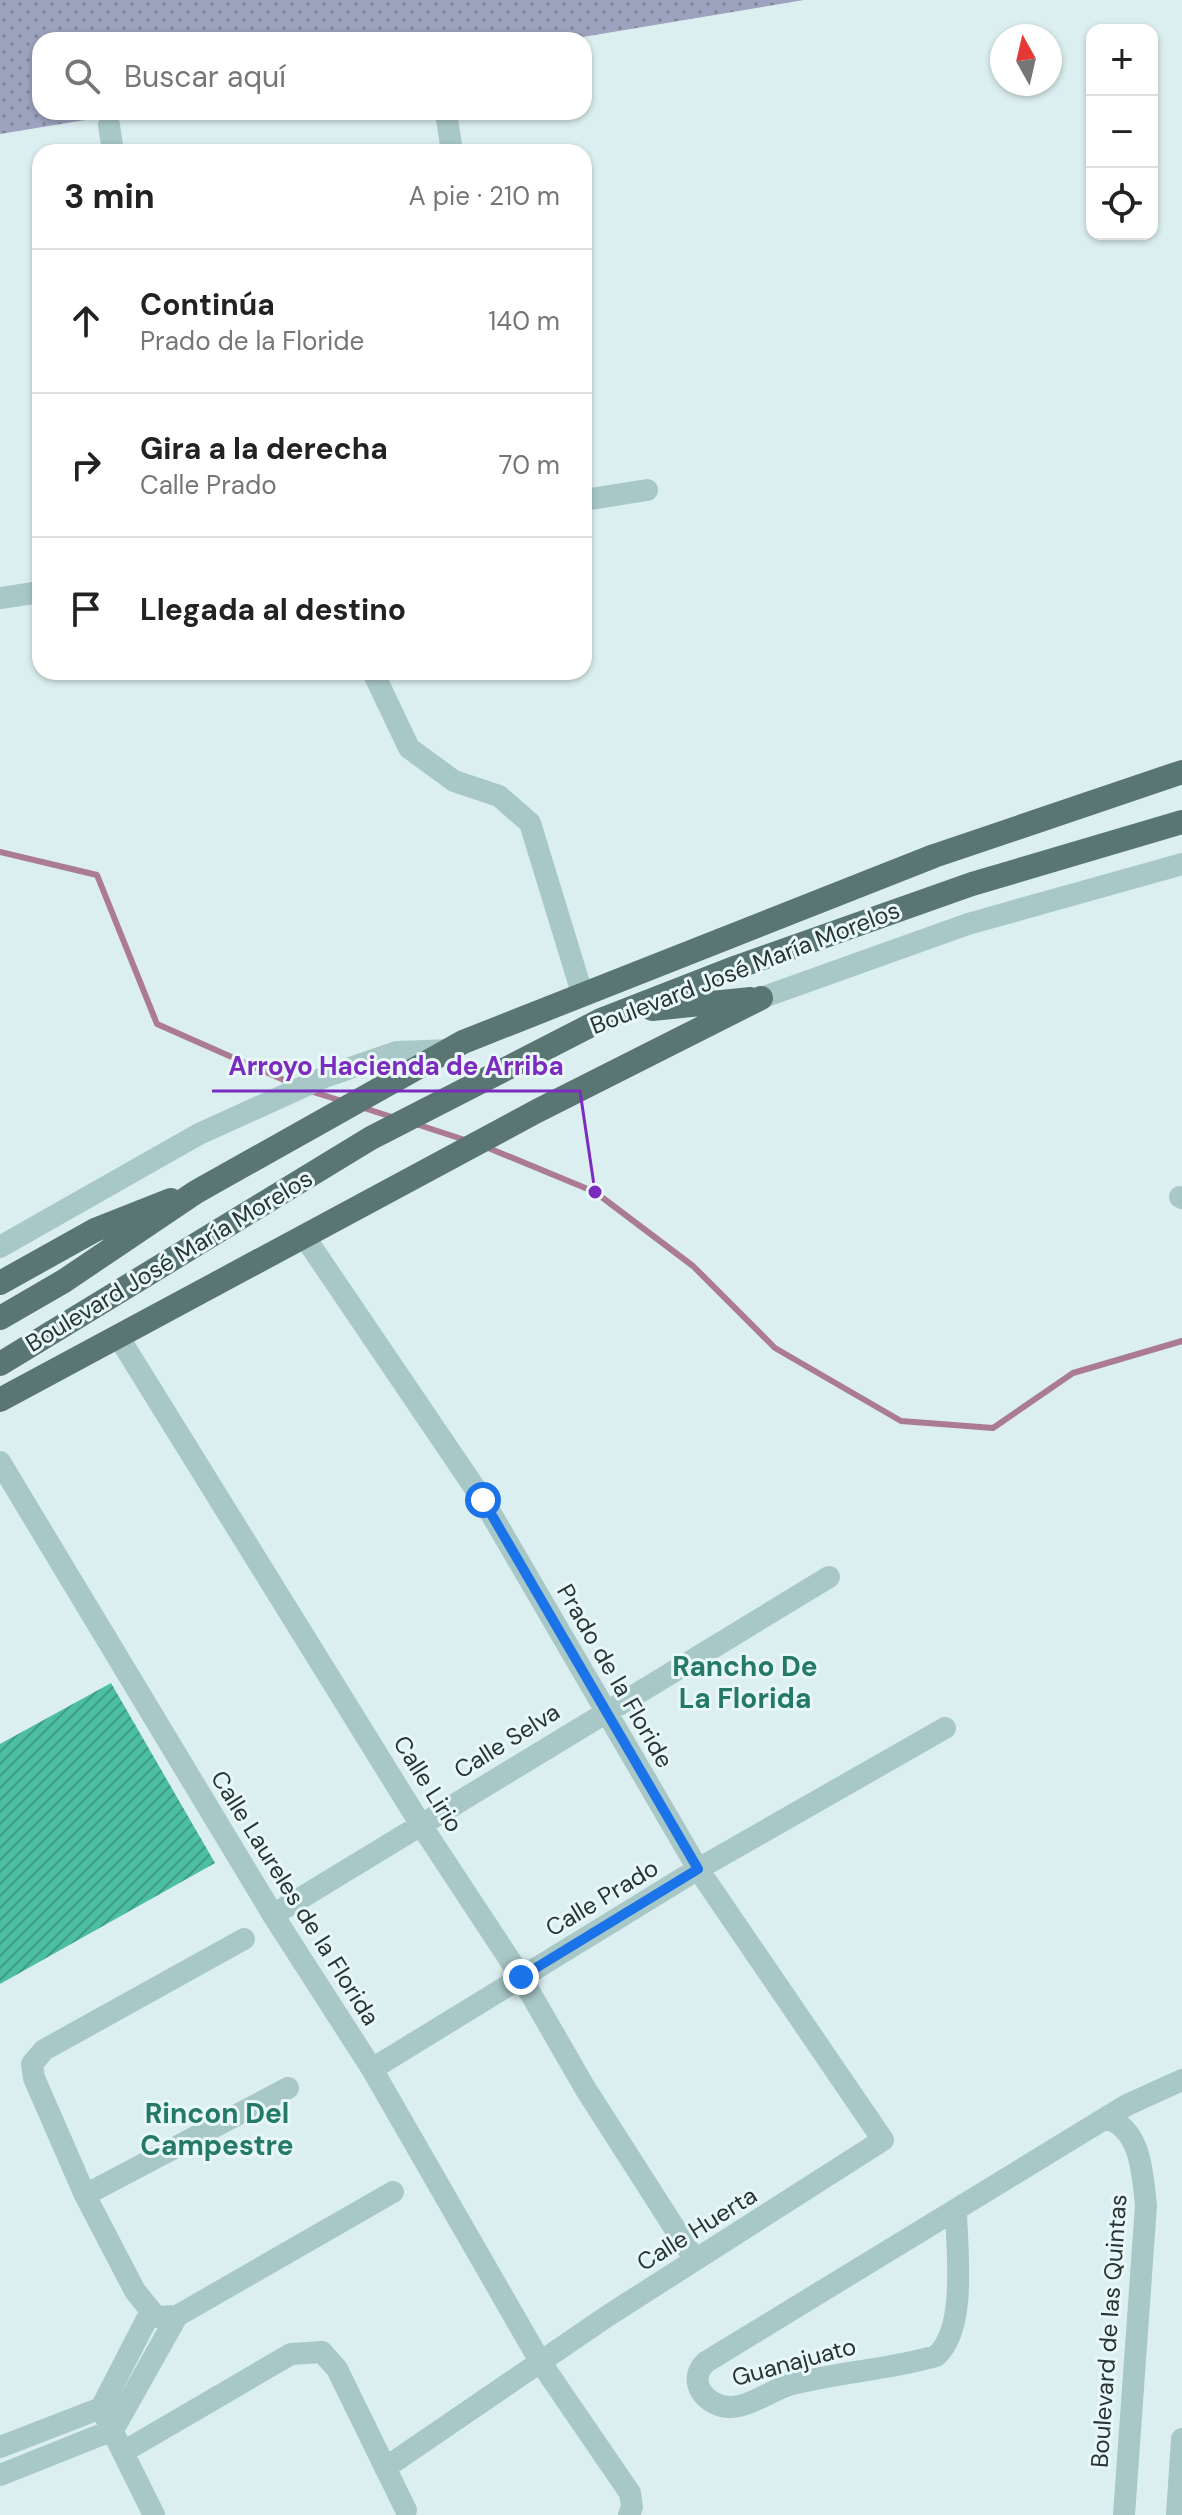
<!DOCTYPE html>
<html lang="es">
<meta charset="utf-8">
<style>
:root{--surface:#fff;--page:#f6f6f6;--text:#222;--muted:#767676;--line:#e0e0e0}
body{margin:0;font-family:"DM Sans",sans-serif;background:var(--page);color:var(--text)}
.controls{position:absolute;right:24px;top:24px;display:grid;overflow:hidden;border-radius:16px;box-shadow:0 2px 6px #0004}
.controls button{width:72px;height:72px;display:grid;place-items:center;padding:0;border:0;border-bottom:2px solid var(--line);background:var(--surface);color:var(--text);font:40px sans-serif}
.compass{position:absolute;left:990px;top:24px;width:72px;height:72px;border-radius:50%;background:var(--surface);box-shadow:0 2px 6px #0004;rotate:352deg}
.stop{position:absolute;width:24px;height:24px;margin:-18px;border:6px solid #1a73e8;border-radius:50%;background:#fff}
.stop.end{background:#1a73e8;border-color:#fff;box-shadow:0 2px 8px #0008}
.list{margin:0;padding:0;list-style:none}
h2{display:flex;justify-content:space-between;align-items:center;height:104px;margin:0;padding:0 32px;font-size:34px}
h2 small{font-size:26px;font-weight:400;color:var(--muted)}
.list li{display:grid;grid-template-columns:52px 1fr auto;gap:24px;align-items:center;box-sizing:border-box;height:144px;padding:0 32px;border-top:2px solid var(--line)}
.list b{display:block;font-size:30px;white-space:nowrap}
.list p{margin:0;font-size:26px;white-space:nowrap;color:var(--muted)}
.list em{font-size:26px;font-style:normal;color:var(--muted)}
.icon{flex:none;width:44px;height:44px;fill:none;stroke:currentColor;stroke-width:2;stroke-linecap:round;stroke-linejoin:round}
.map{position:relative;flex:none;width:1182px;height:2515px;overflow:hidden}
.search{position:absolute;background:var(--surface);box-shadow:0 2px 6px #0004;left:32px;top:32px;width:560px;height:88px;display:flex;align-items:center;gap:20px;box-sizing:border-box;padding:0 28px;border-radius:24px;color:var(--muted);font-size:30px}
.panel{position:absolute;background:var(--surface);box-shadow:0 2px 6px #0004;left:32px;top:144px;width:560px;height:536px;border-radius:24px}
.map>svg:first-child{display:block}
.park{fill:url(#park-dots)}
.lines{fill:none;stroke-linecap:round;stroke-linejoin:round}
.stream{stroke:#ab7c91;stroke-width:6}
.building{fill:url(#building-hatch)}
.minor{stroke:#a8c8c7;stroke-width:22}
.major{stroke:#5a7672;stroke-width:24}
.route{stroke:#1a73e8;stroke-width:10}
.labels{text-anchor:middle;stroke-width:6;stroke-linejoin:round;paint-order:stroke}
.street-label{font-size:24px;fill:#283533;stroke:#e8f7f8}
.quarter-label{font-size:28px;font-weight:bold;fill:#257a65;stroke:#e8f7f8}
.leader{fill:none;stroke:#7b2cbf;stroke-width:3}
.callout-dot{fill:#7b2cbf;stroke:#e8f7f8;stroke-width:3}
.callout-label{font-size:26px;text-anchor:middle;font-weight:bold;fill:#7b2cbf;stroke:#e8f7f8;stroke-width:6;stroke-linejoin:round;paint-order:stroke}
</style>
<div class="map">
<svg width="1182" height="2515" viewBox="0 0 1182 2515">
<defs>
<pattern id="park-dots" width="8" height="8" patternUnits="userSpaceOnUse" patternTransform="scale(2)"><rect width="8" height="8" fill="#9da2be"/><path d="M2 2h.1M6 6h.1" fill="none" stroke="#80859b" stroke-width="1.8" stroke-linecap="round"/></pattern>
<pattern id="building-hatch" width="6" height="6" patternUnits="userSpaceOnUse" patternTransform="scale(2)"><rect width="6" height="6" fill="#4cbea2"/><path d="M-1 1l2-2M0 6l6-6M5 7l2-2" fill="none" stroke="#3f9b85"/></pattern>
</defs>
<rect width="100%" height="100%" fill="#dceff0"/>
<path class="park" d="M0 0H804L565 40H40V112H134L0 134Z"/>
<g class="lines">
<path class="stream" d="M0 852 97 875 157 1024 293 1084
M310 1091 342 1101
M364 1108 395 1118
M413 1123 468 1141
M486 1147 595 1192 693 1266 775 1348 901 1421 993 1428 1073 1373 1182 1341"/>
</g>
<path class="building" d="M111 1683 215 1863 0 1984V1744Z"/>
<g class="lines">
<path class="minor" d="M446 112 452 152
M109 125 113 152
M584 500 647 490
M0 598 40 592
M373 672 409 748 454 781 499 796 530 823 582 993
M761 998 968 924 1182 864
M1180 1197 1182 1198
M304 1236 483 1500 698 1869 883 2140 609 2315 385 2468
M0 1247 199 1134 327 1076 397 1052 452 1050
M118 1336 421 1825 521 1977 585 2088 695 2260
M0 1462 273 1915 372 2069 541 2363 630 2493 632 2507 629 2515
M273 1915 829 1577
M244 1939 44 2050 32 2064 34 2078 85 2195 135 2291 156 2317 177 2316 393 2192
M372 2069 698 1869 945 1728
M1107 2118C1142 2131 1142 2173 1146 2205L1124 2515
M85 2195 288 2088
M956 2212C957 2250 967 2330 936 2356 888 2370 837 2372 789 2385 770 2391 751 2406 731 2407 707 2408 685 2381 706 2362L1127 2105 1182 2080
M101 2408 154 2515
M101 2408 150 2313
M0 2447 101 2408
M123 2452 291 2354 322 2352 337 2369 406 2510
M0 2475 113 2430 177 2316
M1177 2515 1182 2439"/>
<path class="major" d="M652 1009 751 999
M0 1283 95 1230 171 1200
M0 1318 64 1281 196 1192 463 1042 934 856 1182 772
M0 1364 371 1138 601 1020 737 967 972 884 1182 822
M0 1400 537 1111 761 998"/>
</g>
<g class="lines">
<path class="route" d="M483 1500 698 1869 521 1977"/>
</g>
<g class="labels">
<g class="street-label">
<text transform="translate(745 968) rotate(-21)" y="8">Boulevard José María Morelos</text>
<text transform="translate(169 1261) rotate(-31)" y="8">Boulevard José María Morelos</text>
<text transform="translate(615 1676) rotate(60)" y="8">Prado de la Floride</text>
<text transform="translate(507 1741) rotate(-32)" y="8">Calle Selva</text>
<text transform="translate(428 1784) rotate(58)" y="8">Calle Lirio</text>
<text transform="translate(295 1898) rotate(58)" y="8">Calle Laureles de la Florida</text>
<text transform="translate(602 1898) rotate(-31)" y="8">Calle Prado</text>
<text transform="translate(697 2229) rotate(-32)" y="8">Calle Huerta</text>
<text transform="translate(1109 2331) rotate(-86)" y="8">Boulevard de las Quintas</text>
<text transform="translate(794 2362) rotate(-15)" y="8">Guanajuato</text>
</g>
<g class="quarter-label">
<text x="745" y="1676">Rancho De<tspan x="745" dy="32">La Florida</tspan></text>
<text x="217" y="2123">Rincon Del<tspan x="217" dy="32">Campestre</tspan></text>
</g>
</g>
<path class="leader" d="M595 1192L580 1091H212"/>
<circle class="callout-dot" cx="595" cy="1192" r="8"/>
<g class="callout-label">
<text x="396" y="1075">Arroyo Hacienda de Arriba</text>
</g>
</svg>
<div class="controls">
<button>+</button>
<button>−</button>
<button><svg class="icon" aria-label="locate" viewBox="0 0 24 24"><circle cx="12" cy="12" r="6"/><path d="M12 2v4M12 18v4M2 12h4M18 12h4"/></svg></button>
</div>
<svg class="compass" viewBox="-18 -18 36 36"><path d="M0-13l5 13h-10z" fill="#e53935"/><path d="M0 13l5-13h-10z" fill="#767676"/></svg>
<div class="stop" style="left:483px;top:1500px"></div>
<div class="stop end" style="left:521px;top:1977px"></div>
<div class="search"><svg class="icon" aria-label="search" viewBox="0 0 24 24"><circle cx="10" cy="10" r="6"/><path d="M15 15l6 6"/></svg>Buscar aquí</div>
<section class="panel">
<h2>3 min<small>A pie · 210 m</small></h2>
<ul class="list">
<li><svg class="icon" aria-label="ahead" viewBox="0 0 24 24"><path d="M12 20V5M6 11l6-6 6 6"/></svg><div><b>Continúa</b><p>Prado de la Floride</p></div><em>140 m</em></li>
<li><svg class="icon" aria-label="right" viewBox="0 0 24 24"><path d="M7 20v-9h11M14 6l5 5-5 5"/></svg><div><b>Gira a la derecha</b><p>Calle Prado</p></div><em>70 m</em></li>
<li><svg class="icon" aria-label="arrive" viewBox="0 0 24 24"><path d="M6 21V4h12l-3 4 3 4H6"/></svg><div><b>Llegada al destino</b></div></li>
</ul>
</section>
</div>
